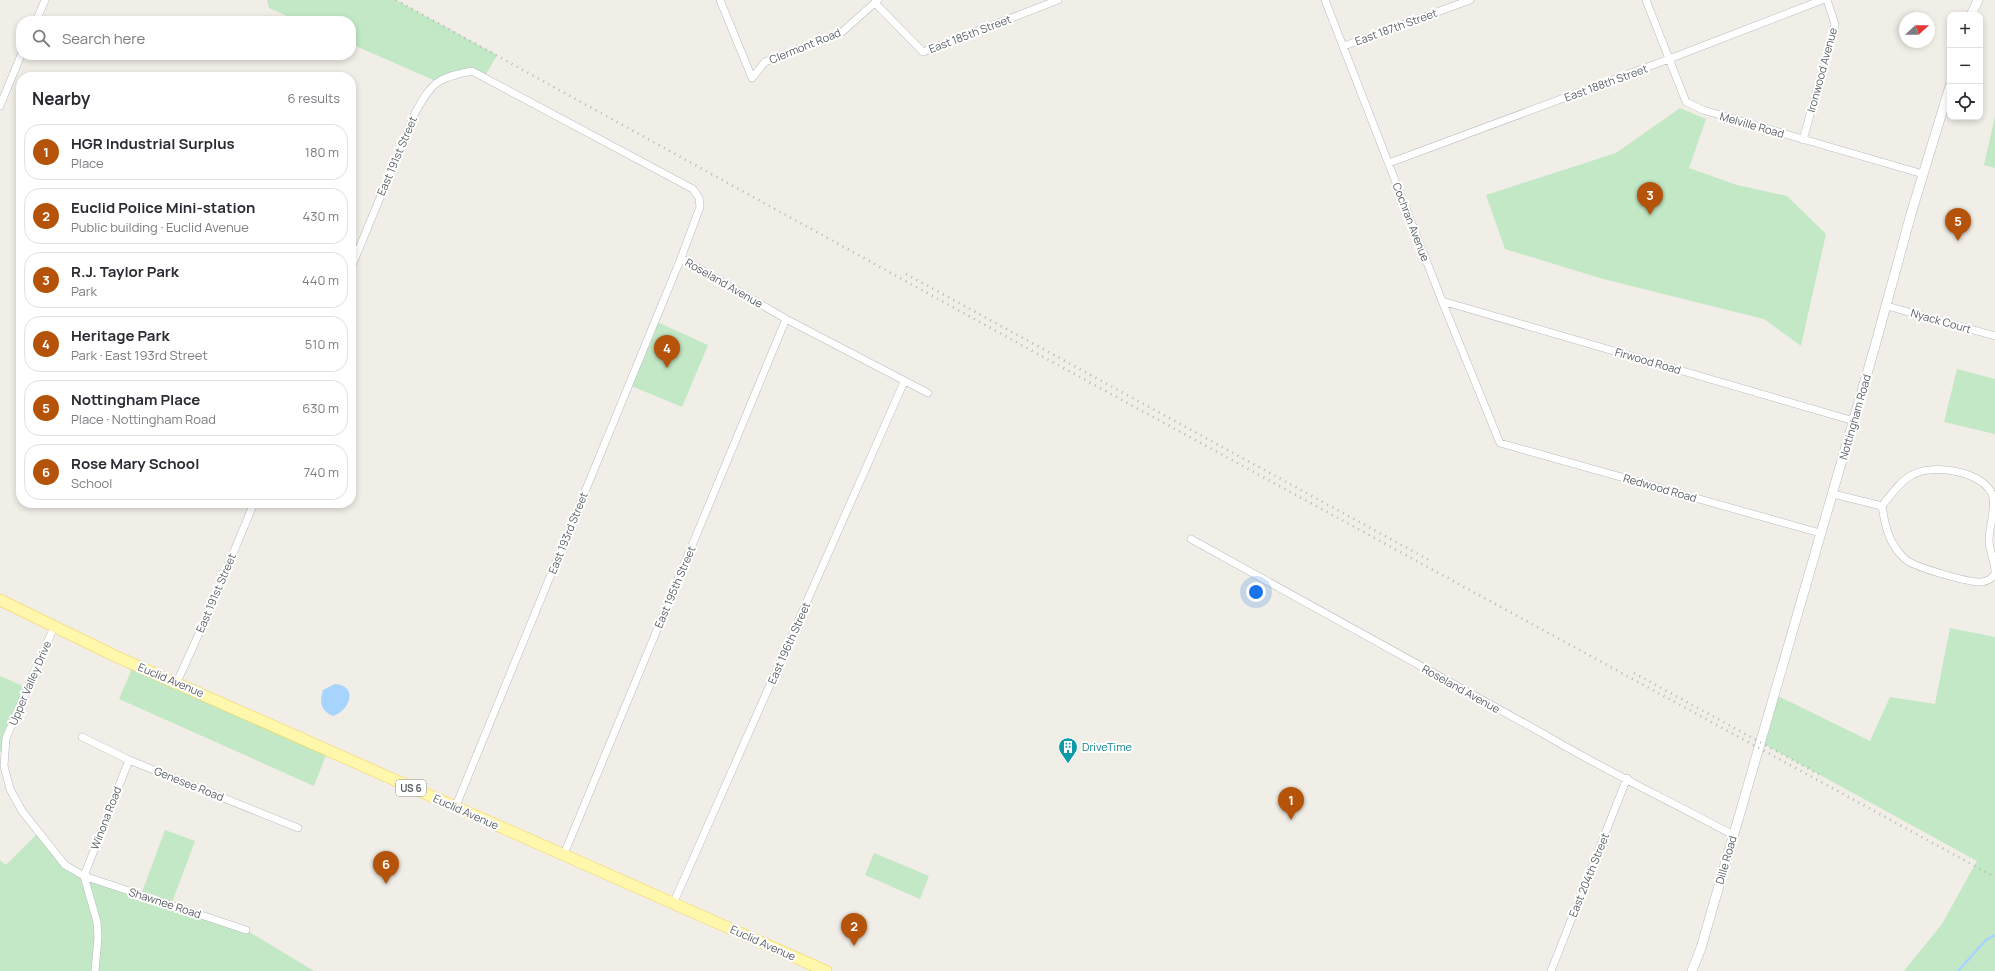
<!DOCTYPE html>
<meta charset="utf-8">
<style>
:root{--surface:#fff;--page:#f2f2f3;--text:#2b2b33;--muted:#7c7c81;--line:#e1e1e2;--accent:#b45309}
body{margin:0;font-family:Manrope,sans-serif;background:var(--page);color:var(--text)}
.controls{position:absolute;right:12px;top:12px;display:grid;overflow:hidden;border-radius:8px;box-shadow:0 2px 6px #0003}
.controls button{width:36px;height:36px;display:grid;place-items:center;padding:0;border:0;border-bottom:1px solid var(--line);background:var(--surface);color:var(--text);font:20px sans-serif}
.compass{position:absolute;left:1899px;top:12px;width:36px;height:36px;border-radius:50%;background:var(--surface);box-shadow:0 2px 6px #0003;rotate:69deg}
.you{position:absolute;left:1256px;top:592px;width:14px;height:14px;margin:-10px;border:3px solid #fff;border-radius:50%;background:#1a73e8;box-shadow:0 0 0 6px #1a73e833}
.badge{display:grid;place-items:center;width:26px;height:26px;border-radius:50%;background:var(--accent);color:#fff;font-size:13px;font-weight:700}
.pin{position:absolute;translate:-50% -33px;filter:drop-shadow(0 1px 2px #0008)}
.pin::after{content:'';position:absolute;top:21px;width:14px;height:12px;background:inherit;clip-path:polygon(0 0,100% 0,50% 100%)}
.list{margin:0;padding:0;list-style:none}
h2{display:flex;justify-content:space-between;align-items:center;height:52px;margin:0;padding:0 16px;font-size:17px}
h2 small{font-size:13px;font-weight:400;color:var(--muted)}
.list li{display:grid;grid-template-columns:26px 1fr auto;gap:12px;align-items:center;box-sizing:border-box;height:56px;margin:0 8px 8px;padding:0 8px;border:1px solid var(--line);border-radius:16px}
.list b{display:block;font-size:15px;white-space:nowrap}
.list p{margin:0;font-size:13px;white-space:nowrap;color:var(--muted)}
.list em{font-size:13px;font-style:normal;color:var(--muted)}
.icon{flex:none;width:22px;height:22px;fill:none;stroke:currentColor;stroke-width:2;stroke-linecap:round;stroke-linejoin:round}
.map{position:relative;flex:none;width:1995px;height:971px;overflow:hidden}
.search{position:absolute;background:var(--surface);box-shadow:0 2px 6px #0003;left:16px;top:16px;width:340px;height:44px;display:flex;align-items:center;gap:10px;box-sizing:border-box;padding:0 14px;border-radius:16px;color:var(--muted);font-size:15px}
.panel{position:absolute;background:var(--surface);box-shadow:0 2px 6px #0003;left:16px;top:72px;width:340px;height:436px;border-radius:16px}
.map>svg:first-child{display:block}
.green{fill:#c2e8c5}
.water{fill:#a7d3ff}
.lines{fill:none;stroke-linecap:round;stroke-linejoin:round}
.stream{stroke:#a7d3ff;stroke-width:2.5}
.minor-casing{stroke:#b8bbc0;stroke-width:8}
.tertiary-casing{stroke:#b8bbc0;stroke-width:10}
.primary-casing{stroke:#f4d25b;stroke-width:12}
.minor{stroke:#fff;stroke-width:7}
.tertiary{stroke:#fff;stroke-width:9}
.primary{stroke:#fff7ac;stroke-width:11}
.rail{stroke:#b5b5b7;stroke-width:2.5;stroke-dasharray:1 5;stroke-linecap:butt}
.labels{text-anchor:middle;stroke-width:4;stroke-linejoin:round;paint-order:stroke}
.shield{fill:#fff;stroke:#8e9095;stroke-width:1}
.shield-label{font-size:10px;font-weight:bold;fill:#5d6167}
.street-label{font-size:11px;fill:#5d6167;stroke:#fff}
.culture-label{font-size:11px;fill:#0d838f;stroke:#fff;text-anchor:start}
</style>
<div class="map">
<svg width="1995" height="971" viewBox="0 0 1995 971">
<rect width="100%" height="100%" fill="#f0eee6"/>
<path class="green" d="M267 0H396L497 55 484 78 472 71 438 82 351 44V21H299L269 8Z
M1680 108 1706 119 1689 168 1737 185 1787 196 1826 234 1801 346 1764 319 1603 279 1505 249 1486 195 1616 153Z
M1995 116V168L1984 165Z
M655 321 708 345 682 407 629 385Z
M1957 369 1995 379V434L1944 422Z
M1950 628 1995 637V971H1904L1942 924 1977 861 1760 742 1774 694 1870 741 1890 697 1935 704Z
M134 664 328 750 314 786 119 699Z
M0 676 28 688 6 738 5 751 0 752Z
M165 830 195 841 171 905 246 930 314 971H0V860L6 865 39 832 65 865 141 895Z
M874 853 929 876 920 899 865 875Z"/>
<path class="water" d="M335 684C357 685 352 709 333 716 321 711 319 702 323 690Z"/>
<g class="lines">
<path class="stream" d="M1958 971 1986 940 1995 935"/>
<defs>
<path id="minor" d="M720 0 752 78 765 62 842 32 878 0
M1325 0 1442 301 1500 443 1820 533
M1646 0 1686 102 1703 110 1923 174
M875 3 923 52 1058 0
M36 21 45 0
M1344 46 1470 0
M0 106 21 55
M1803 140 1835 24 1827 0
M1389 163 1669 59 1822 0
M681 258 786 319 928 393
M351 268 415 113C432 82 437 78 472 71L693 189 699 198 700 207 681 258 455 808
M1442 301 1854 421
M1887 306 1995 336
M1833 494 1882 506C1885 526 1889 544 1904 558 1912 567 1970 583 1982 582 1988 581 1992 578 1995 574
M1882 506C1890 496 1900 481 1912 475 1932 463 1986 471 1993 497 1995 511 1990 525 1989 539 1989 551 1995 561 1995 572
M1191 539 1542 733C1604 770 1670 801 1733 835
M54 627 6 738 4 766 10 789 22 811 65 865 84 876 97 922 98 937 95 971
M177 682 207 616 254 503
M82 737 129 760 298 828
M129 760 84 876 246 930
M564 854 786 319
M673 904 904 382
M1551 971 1627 778"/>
<path id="tertiary" d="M1971 15 1978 0
M1692 971 1701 948 1875 346 1911 214 1950 86"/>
<path id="primary" d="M0 600 115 656 826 971"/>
</defs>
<use href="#minor" class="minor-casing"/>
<use href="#tertiary" class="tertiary-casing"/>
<use href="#primary" class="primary-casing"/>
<use href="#minor" class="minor"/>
<use href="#tertiary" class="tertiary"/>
<use href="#primary" class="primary"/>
<path class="rail" d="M396 0 1036 353 1995 877
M906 274 1429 560
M1634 673 1820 775"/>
</g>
<defs>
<symbol id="building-pin" viewBox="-11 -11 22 30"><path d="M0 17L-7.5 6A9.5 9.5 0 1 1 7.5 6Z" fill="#0f9aa8" stroke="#fff"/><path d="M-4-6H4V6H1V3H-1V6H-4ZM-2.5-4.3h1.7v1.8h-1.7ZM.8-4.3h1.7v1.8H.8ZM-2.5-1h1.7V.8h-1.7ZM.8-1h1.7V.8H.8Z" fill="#fff"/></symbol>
</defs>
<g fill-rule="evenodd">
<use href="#building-pin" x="1057" y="736" width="22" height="30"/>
</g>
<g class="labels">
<rect class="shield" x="396" y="780" width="30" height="16" rx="3"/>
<g class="shield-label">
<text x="411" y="792">US 6</text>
</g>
<g class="street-label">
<text transform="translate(1396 27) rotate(-20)" y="4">East 187th Street</text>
<text transform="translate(970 34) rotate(-21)" y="4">East 185th Street</text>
<text transform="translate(805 46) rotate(-22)" y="4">Clermont Road</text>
<text transform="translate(1822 70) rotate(-75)" y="4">Ironwood Avenue</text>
<text transform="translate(1606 83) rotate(-20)" y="4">East 188th Street</text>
<text transform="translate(1752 125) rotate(16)" y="4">Melville Road</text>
<text transform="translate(397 156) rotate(-67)" y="4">East 191st Street</text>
<text transform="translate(1411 222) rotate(69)" y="4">Cochran Avenue</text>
<text transform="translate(724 283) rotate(30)" y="4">Roseland Avenue</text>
<text transform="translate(1941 321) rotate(16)" y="4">Nyack Court</text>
<text transform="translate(1648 361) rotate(16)" y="4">Firwood Road</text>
<text transform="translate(1855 417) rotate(-74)" y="4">Nottingham Road</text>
<text transform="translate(1660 488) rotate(16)" y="4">Redwood Road</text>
<text transform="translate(568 533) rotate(-68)" y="4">East 193rd Street</text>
<text transform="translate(675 587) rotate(-67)" y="4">East 195th Street</text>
<text transform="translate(216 593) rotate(-67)" y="4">East 191st Street</text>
<text transform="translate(789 643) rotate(-66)" y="4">East 196th Street</text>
<text transform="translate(171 680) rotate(23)" y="4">Euclid Avenue</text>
<text transform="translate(30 683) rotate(-67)" y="4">Upper Valley Drive</text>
<text transform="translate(1461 689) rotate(29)" y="4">Roseland Avenue</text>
<text transform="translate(189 784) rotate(22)" y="4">Genesee Road</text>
<text transform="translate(466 812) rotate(24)" y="4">Euclid Avenue</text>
<text transform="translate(106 818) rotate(-69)" y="4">Winona Road</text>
<text transform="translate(1726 860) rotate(-74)" y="4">Dille Road</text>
<text transform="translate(1589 875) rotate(-68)" y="4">East 204th Street</text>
<text transform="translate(165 903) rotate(18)" y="4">Shawnee Road</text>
<text transform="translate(763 943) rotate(24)" y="4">Euclid Avenue</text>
</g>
<g class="culture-label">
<text x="1082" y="751">DriveTime</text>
</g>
</g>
</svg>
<div class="controls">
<button>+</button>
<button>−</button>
<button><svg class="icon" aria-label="locate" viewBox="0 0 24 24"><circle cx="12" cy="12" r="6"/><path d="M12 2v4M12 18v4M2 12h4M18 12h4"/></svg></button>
</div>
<svg class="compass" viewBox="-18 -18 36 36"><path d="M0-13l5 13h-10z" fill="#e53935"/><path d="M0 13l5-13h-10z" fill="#7c7c81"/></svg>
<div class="you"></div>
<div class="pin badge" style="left:1291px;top:820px">1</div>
<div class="pin badge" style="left:854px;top:946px">2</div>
<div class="pin badge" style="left:1650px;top:215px">3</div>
<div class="pin badge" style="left:667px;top:368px">4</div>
<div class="pin badge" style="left:1958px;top:241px">5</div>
<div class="pin badge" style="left:386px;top:884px">6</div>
<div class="search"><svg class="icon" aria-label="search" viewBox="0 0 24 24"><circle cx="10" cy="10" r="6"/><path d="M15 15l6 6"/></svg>Search here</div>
<section class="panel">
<h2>Nearby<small>6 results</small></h2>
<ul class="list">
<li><span class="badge">1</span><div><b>HGR Industrial Surplus</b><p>Place</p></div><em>180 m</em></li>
<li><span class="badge">2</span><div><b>Euclid Police Mini-station</b><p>Public building · Euclid Avenue</p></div><em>430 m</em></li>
<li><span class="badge">3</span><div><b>R.J. Taylor Park</b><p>Park</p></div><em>440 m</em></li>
<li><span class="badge">4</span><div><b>Heritage Park</b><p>Park · East 193rd Street</p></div><em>510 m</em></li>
<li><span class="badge">5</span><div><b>Nottingham Place</b><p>Place · Nottingham Road</p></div><em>630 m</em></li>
<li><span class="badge">6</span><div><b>Rose Mary School</b><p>School</p></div><em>740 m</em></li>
</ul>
</section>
</div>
